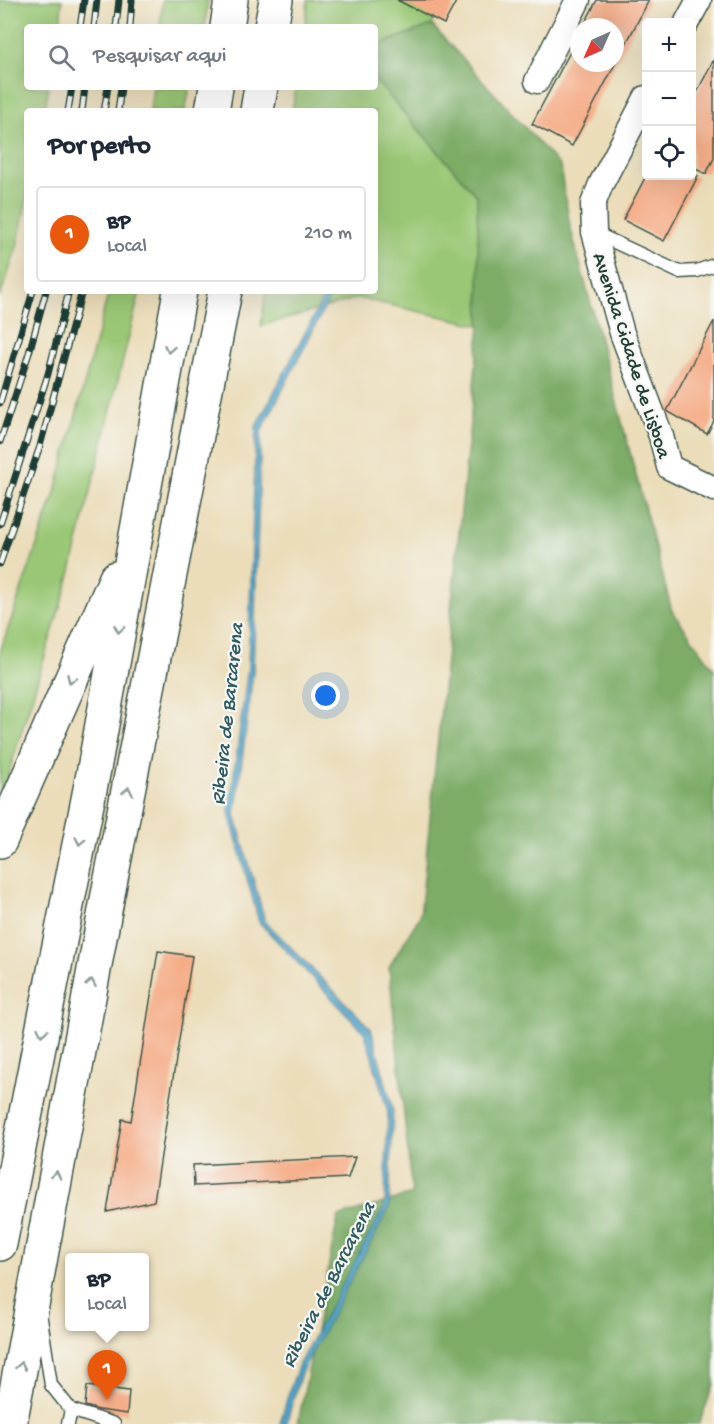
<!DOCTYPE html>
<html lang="pt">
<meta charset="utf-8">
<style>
:root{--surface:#fff;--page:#f2f2f3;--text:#1f2937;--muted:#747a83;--line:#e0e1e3;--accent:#ea580c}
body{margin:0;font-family:"Gochi Hand",sans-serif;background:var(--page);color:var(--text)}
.controls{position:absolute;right:18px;top:18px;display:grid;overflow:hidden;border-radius:6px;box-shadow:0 6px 24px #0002}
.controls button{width:54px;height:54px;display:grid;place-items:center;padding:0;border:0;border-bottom:2px solid var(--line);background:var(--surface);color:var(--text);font:30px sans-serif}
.compass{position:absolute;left:570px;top:18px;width:54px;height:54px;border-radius:50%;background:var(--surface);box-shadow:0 6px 24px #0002;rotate:225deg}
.you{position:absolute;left:326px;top:696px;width:21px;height:21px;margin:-15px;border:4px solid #fff;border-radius:50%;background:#1a73e8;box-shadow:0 0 0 9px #1a73e833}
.badge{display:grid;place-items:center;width:39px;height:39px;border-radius:50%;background:var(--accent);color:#fff;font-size:20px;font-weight:700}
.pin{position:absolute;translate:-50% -50px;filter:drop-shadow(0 2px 3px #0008)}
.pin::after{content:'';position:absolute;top:32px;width:21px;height:18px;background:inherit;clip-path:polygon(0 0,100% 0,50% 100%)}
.popup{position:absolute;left:65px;top:1253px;width:84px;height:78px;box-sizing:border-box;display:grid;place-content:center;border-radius:6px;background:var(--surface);filter:drop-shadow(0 2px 4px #0005);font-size:20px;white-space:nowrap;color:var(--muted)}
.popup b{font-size:22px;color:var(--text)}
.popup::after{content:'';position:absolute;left:50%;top:100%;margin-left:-12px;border:12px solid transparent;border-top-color:var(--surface)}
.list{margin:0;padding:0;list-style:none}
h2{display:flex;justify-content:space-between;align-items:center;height:78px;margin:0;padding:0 24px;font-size:26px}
h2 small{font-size:20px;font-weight:400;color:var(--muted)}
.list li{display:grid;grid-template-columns:39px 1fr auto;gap:18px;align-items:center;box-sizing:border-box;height:96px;margin:0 12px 12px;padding:0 12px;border:2px solid var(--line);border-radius:6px}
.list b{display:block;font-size:22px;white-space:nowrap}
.list p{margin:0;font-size:20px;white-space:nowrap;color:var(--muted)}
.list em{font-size:20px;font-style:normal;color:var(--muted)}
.icon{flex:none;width:33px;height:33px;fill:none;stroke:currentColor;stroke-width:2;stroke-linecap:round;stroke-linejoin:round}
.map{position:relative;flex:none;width:714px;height:1424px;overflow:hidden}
.search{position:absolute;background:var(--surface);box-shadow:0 6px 24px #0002;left:24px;top:24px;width:354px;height:66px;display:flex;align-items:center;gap:15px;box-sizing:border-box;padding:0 21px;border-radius:6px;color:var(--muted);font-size:22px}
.panel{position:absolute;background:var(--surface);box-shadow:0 6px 24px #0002;left:24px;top:108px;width:354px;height:186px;border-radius:6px}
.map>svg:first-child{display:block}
.green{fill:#9ac775;stroke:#5c8254;stroke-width:1.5}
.forest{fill:#7bac66;stroke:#4d744d;stroke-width:1.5}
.water{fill:#51a5cd;stroke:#387180;stroke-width:1.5}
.building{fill:#f5ad88}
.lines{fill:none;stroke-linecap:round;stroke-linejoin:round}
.service-casing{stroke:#3e5548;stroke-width:15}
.minor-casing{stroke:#3e5548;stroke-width:27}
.trunk-casing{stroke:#3e5548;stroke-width:36}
.service{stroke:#fff;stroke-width:12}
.minor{stroke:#fff;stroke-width:24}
.trunk{stroke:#fff;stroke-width:33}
.rail-casing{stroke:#1f3d34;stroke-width:7}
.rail{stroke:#f6f6f2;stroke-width:4.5;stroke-dasharray:14;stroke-linecap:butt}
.oneway{stroke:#8f9e9a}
.labels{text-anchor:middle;stroke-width:4.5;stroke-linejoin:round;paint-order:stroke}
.street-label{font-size:20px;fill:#1f3d34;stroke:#f6f6f2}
.water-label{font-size:21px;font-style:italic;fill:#2e5c62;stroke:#f6f6f2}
</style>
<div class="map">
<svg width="714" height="1424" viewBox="0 0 714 1424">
<rect width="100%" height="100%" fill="#f6f6f2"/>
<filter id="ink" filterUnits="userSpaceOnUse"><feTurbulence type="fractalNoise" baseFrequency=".0167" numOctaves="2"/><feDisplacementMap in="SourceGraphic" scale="12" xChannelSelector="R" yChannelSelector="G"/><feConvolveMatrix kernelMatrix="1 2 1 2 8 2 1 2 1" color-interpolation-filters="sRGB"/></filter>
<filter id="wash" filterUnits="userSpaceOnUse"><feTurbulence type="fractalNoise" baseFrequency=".008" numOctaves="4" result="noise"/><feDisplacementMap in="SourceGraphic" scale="24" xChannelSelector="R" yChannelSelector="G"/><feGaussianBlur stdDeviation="1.35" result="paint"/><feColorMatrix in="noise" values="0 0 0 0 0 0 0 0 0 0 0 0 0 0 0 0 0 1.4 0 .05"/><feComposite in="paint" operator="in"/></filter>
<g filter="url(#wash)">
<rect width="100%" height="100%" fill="#ebddb9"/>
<path class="green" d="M0 0H62L60 27H27V87H49L44 111H27V199L17 247 0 297Z
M163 0H208L205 27H160Z
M308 0H440L432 25 375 46V27H305Z
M375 80 477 196 480 325 358 298 261 326 266 291H375V111H292L296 87H375Z
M153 87H190L185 111H150Z
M109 291H140L70 575 0 801V652L57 487Z"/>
<path class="forest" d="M432 25 560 166 570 226 672 611 714 669V1384L699 1424H298L338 1217 412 1194 389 967 420 916 480 325 477 196 375 80V46Z"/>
<path class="water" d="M327 291H333L261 432 253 673 235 815 265 921 371 1029 393 1110 389 1208 301 1373 286 1424H280L289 1392 299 1364 384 1208 385 1200 388 1112 365 1033 259 922 229 812 248 667 256 427Z"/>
<g id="blocks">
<path class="building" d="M397 0H457L444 24Z
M597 0H649L572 146 532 124 579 35V63H615V27H583Z
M714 59V158L706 174 692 167V102Z
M646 176H698L664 241 623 220Z
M714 321V421L707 434 667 411Z
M158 951 192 956 154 1201 107 1212 122 1119 131 1121Z
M355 1157 348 1178 194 1186 193 1165Z
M87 1386 129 1391 127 1414 99 1410 85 1406Z"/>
</g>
</g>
<g filter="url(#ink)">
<use href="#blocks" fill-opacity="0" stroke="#3e5548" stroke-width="1.5"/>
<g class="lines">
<defs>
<path id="service" d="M595 233 679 272 697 271 714 265
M41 1319 51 1385 71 1410 68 1424
M71 1410 114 1424"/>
<path id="minor" d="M687 22 699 0
M537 81 578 0
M646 98 601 184 593 204 594 232 622 333 661 436 669 467 714 489"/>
<path id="trunk" d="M227 27 231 0
M271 27 276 0
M212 111 216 87
M257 111 261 87
M0 841 116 578
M0 1244 94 769 180 291
M10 1424 109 889 225 291"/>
</defs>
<use href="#service" class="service-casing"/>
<use href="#minor" class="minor-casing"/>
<use href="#trunk" class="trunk-casing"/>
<use href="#service" class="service"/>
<use href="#minor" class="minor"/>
<use href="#trunk" class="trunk"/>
<defs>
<path id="rail" d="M80 27 84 0
M94 27 97 0
M116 27 119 0
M130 27 132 0
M68 111 72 87
M82 111 85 87
M104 111 108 87
M118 111 121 87
M0 403 33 291
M0 442 29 353 46 291
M0 524 48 374 69 291
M0 564 40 446 82 291"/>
</defs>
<use href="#rail" class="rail-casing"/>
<use href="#rail" class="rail"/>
</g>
<defs><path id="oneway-chevron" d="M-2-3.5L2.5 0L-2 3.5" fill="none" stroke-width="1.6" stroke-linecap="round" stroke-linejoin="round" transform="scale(1.5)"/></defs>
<g class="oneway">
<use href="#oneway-chevron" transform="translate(169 349) rotate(100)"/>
<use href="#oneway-chevron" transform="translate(119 629) rotate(100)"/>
<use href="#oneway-chevron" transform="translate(71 679) rotate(114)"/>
<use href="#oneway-chevron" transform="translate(128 791) rotate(-79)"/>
<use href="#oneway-chevron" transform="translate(80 841) rotate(101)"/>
<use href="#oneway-chevron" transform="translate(91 983) rotate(-80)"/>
<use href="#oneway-chevron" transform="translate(42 1032) rotate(101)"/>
<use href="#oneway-chevron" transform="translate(56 1175) rotate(-80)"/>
<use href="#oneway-chevron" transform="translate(21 1366) rotate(-80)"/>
</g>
</g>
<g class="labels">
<g class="street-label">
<text transform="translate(633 355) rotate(72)" y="7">Avenida Cidade de Lisboa</text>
</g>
<g class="water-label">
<text transform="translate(226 714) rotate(-84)" y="7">Ribeira de Barcarena</text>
<text transform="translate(327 1284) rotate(-63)" y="7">Ribeira de Barcarena</text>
</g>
</g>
</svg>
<div class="controls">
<button>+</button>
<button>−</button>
<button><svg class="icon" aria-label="locate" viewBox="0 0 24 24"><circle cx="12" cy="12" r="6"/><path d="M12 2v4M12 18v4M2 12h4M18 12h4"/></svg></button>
</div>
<svg class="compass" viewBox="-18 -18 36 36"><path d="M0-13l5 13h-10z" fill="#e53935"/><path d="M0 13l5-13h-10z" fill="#747a83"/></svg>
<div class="you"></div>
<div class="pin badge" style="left:107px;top:1400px">1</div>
<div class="popup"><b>BP</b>Local</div>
<div class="search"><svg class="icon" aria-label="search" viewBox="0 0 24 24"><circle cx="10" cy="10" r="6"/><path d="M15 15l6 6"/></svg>Pesquisar aqui</div>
<section class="panel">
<h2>Por perto<small></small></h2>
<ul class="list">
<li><span class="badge">1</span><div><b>BP</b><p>Local</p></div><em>210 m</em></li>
</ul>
</section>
</div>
